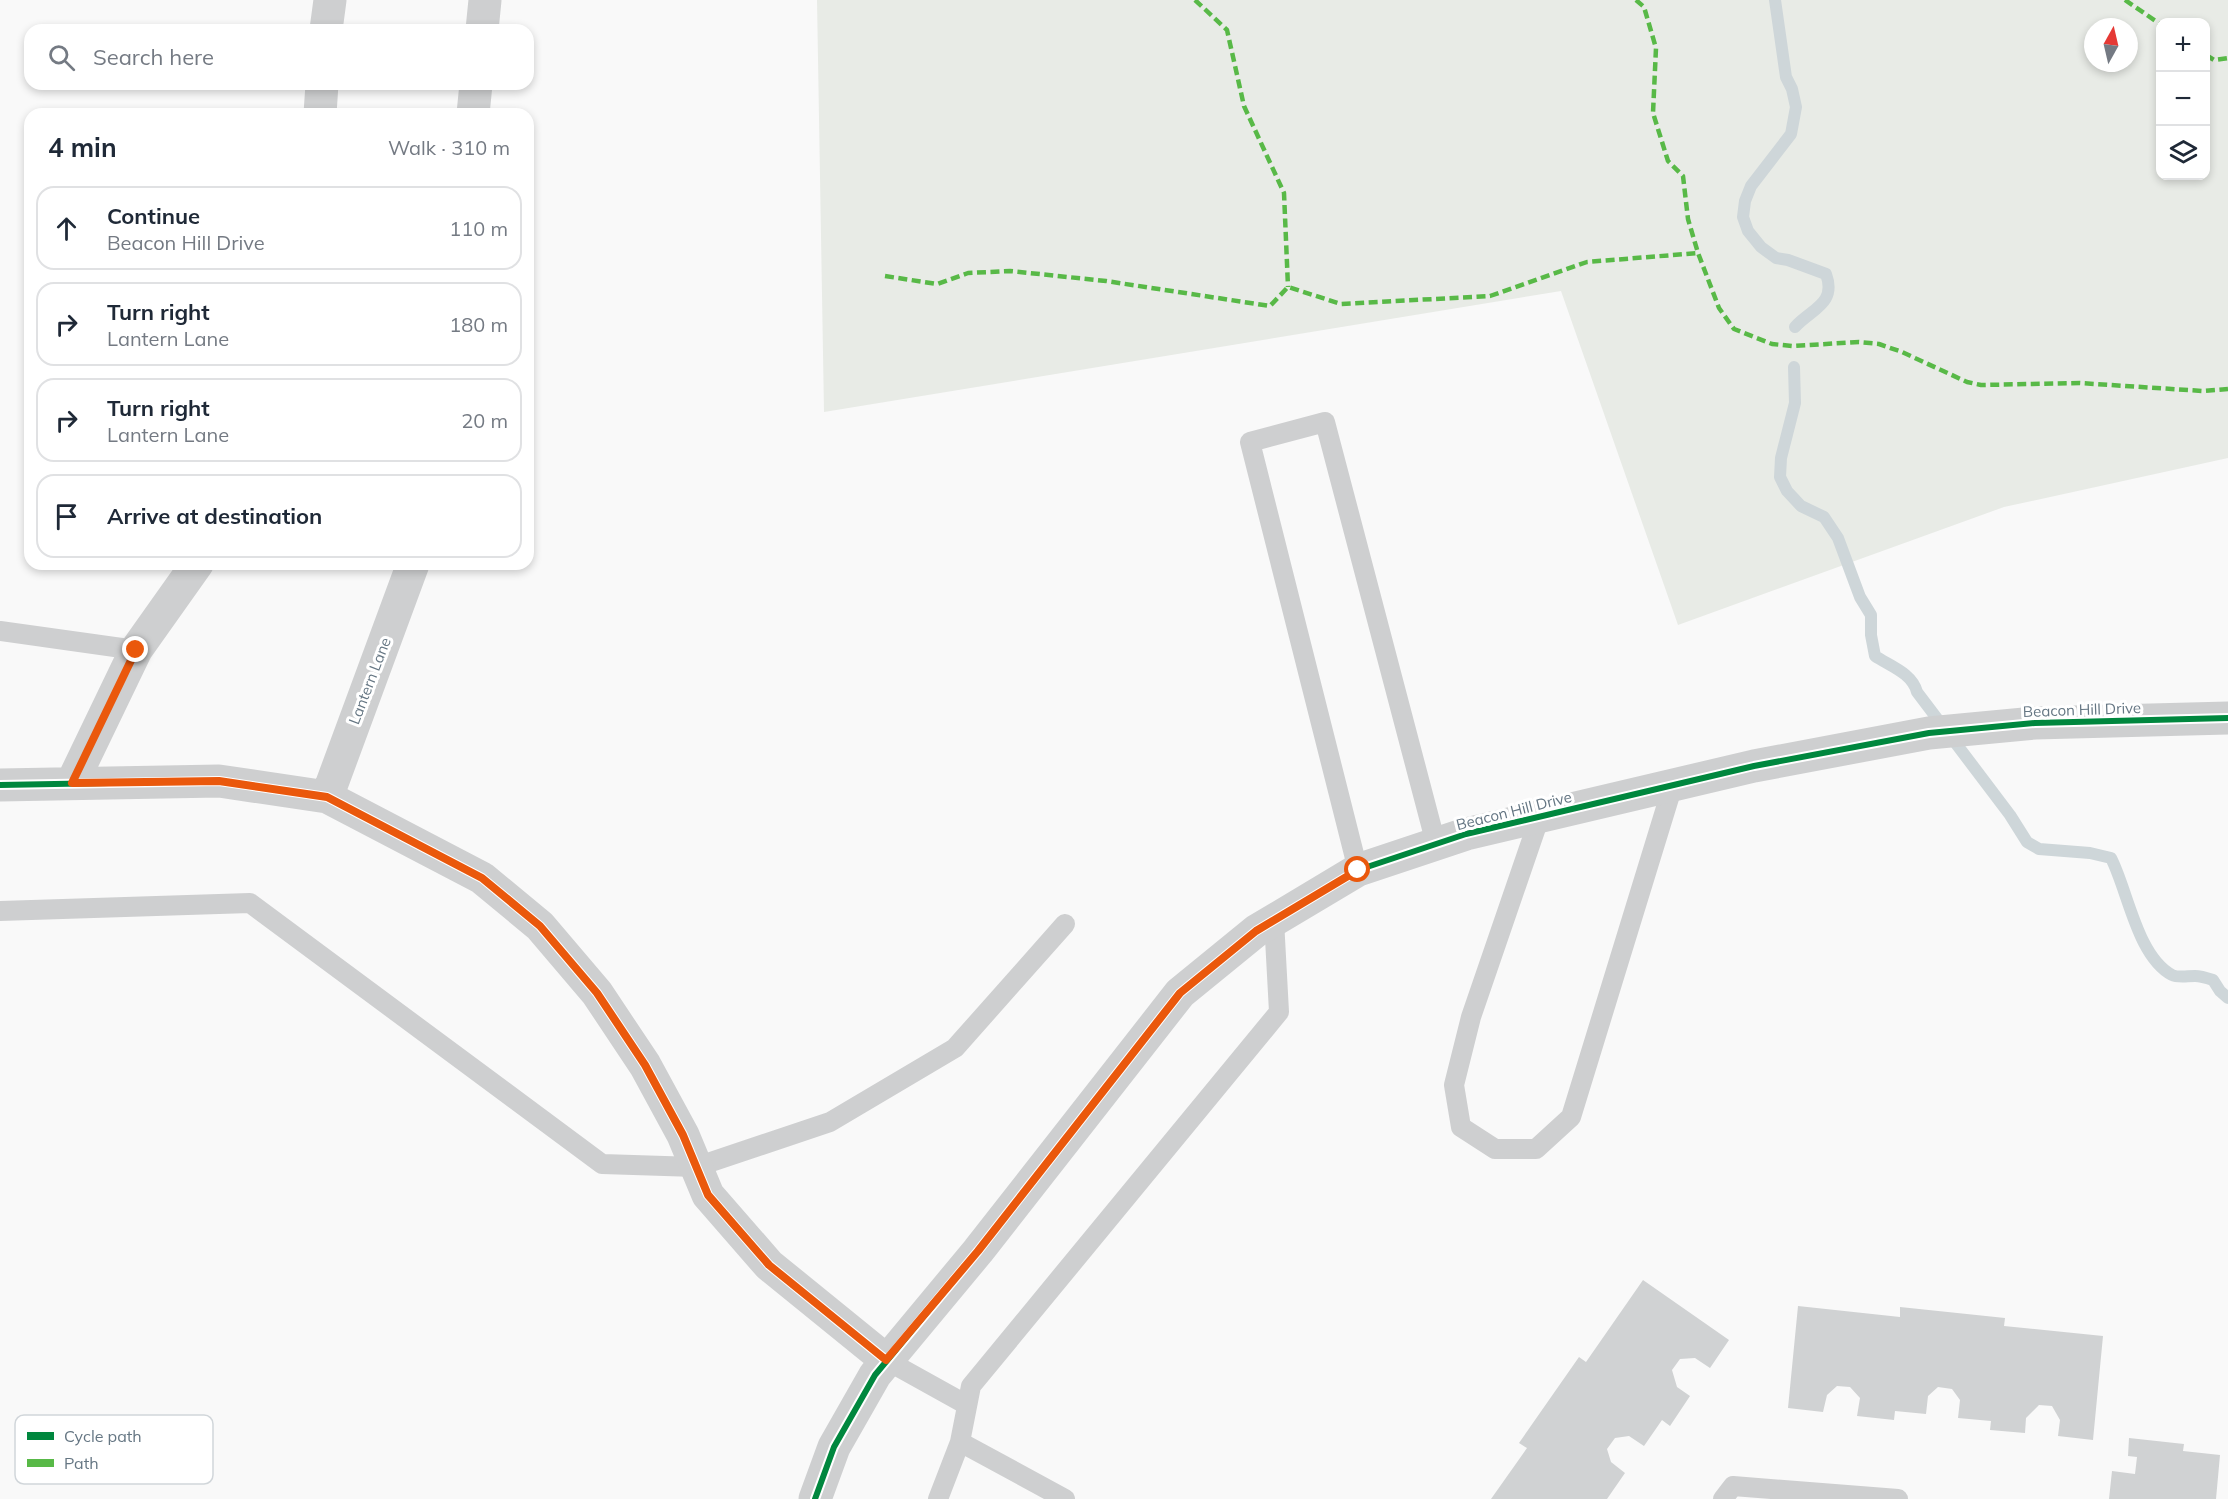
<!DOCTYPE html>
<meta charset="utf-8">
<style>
:root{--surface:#fff;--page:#f6f6f7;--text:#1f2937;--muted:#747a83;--line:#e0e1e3}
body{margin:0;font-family:Mulish,sans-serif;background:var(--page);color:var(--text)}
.controls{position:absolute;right:18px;top:18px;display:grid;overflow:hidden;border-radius:12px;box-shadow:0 3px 9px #0003}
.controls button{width:54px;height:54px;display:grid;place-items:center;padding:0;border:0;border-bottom:2px solid var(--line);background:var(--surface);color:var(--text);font:30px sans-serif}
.compass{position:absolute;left:2084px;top:18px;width:54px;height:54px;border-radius:50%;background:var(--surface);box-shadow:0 3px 9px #0003;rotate:8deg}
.stop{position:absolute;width:18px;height:18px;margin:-14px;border:4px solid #ea580c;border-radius:50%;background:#fff}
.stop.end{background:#ea580c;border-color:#fff;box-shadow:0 2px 6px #0008}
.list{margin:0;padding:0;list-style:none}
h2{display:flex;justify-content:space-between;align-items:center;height:78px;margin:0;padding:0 24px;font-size:26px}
h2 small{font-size:20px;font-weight:400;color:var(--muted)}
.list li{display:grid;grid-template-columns:39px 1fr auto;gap:18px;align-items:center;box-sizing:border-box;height:84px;margin:0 12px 12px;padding:0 12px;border:2px solid var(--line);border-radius:18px}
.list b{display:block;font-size:22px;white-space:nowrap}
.list p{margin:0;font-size:20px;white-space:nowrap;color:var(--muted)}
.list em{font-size:20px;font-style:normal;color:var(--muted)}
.icon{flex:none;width:33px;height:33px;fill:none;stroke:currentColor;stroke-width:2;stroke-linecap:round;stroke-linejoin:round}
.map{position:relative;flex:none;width:2228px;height:1499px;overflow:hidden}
.search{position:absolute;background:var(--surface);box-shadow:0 3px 9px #0003;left:24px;top:24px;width:510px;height:66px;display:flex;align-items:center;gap:15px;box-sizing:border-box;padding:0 21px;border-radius:18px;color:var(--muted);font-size:22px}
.panel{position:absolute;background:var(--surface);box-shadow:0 3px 9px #0003;left:24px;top:108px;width:510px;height:462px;border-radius:18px}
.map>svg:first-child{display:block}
.green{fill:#e8ebe6;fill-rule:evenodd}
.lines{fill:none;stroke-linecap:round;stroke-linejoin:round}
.stream{stroke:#ced6d9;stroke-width:12}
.building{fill:#d0d2d3}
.lane{stroke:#cecfd0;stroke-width:20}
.street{stroke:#cecfd0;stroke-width:33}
.quiet{stroke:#58b947;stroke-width:4.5;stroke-dasharray:9 4.5;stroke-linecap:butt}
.cycleway-casing{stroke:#fff;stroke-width:10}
.cycleway{stroke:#00873e;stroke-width:6}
.route{stroke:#ea580c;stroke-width:8}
.labels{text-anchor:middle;stroke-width:6;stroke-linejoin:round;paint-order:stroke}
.street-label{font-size:15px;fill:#657683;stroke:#fff}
.key{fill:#fff;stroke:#d1d6da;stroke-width:1.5}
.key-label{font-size:16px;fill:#657683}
</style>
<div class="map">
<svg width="2228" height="1499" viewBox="0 0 2228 1499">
<rect width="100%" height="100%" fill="#f9f9f9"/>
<path class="green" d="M817 0H2228V458L2004 507 1678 625 1561 291 824 412ZM2160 22H2206V176H2160ZM2093 27H2129V63H2093Z"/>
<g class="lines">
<path class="stream" d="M1775 0 1786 77 1792 89 1796 107 1791 134 1751 186 1745 201 1743 217 1748 231 1761 247 1776 258 1788 260 1826 274C1837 304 1811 309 1795 327
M1794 367 1795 403 1781 458 1780 477 1787 491 1801 506 1824 517 1838 538 1860 597 1871 615V635L1875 656C1890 666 1912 673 1917 692L2010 815 2027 842 2039 849 2090 853 2111 858C2128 891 2137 956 2172 975 2178 978 2187 976 2195 976 2201 976 2207 978 2213 980L2220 991 2228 998"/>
</g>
<path class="building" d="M1643 1280 1729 1340 1710 1368 1695 1358 1680 1359 1672 1370 1677 1387 1690 1396 1670 1426 1662 1420 1644 1446 1629 1436 1615 1438 1607 1449 1611 1462 1625 1473 1607 1499H1491L1527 1448 1519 1443 1579 1357 1586 1362Z
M1798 1306 1900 1317V1307L2005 1318 2004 1326 2103 1336 2093 1440 2058 1436 2060 1420 2052 1406 2039 1405 2026 1418 2025 1433 1990 1430 1991 1421 1958 1418 1960 1400 1952 1389 1938 1387 1928 1396 1926 1414 1895 1411 1894 1420 1857 1416 1860 1398 1850 1387 1837 1386 1827 1395 1823 1412 1788 1408Z
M2129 1438 2184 1444 2183 1451 2220 1455 2216 1499H2109L2112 1471 2135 1474 2137 1457 2128 1456Z"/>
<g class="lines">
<path class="lane" d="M0 631 136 650
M1540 816 1471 1017 1454 1085 1461 1127 1495 1149H1536L1571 1117 1673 785
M1358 870 1250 442 1325 422 1436 844
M0 911 250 903 602 1164 696 1167 830 1122 955 1048 1065 924
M886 1360 967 1405
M960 1442 1065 1499
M938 1499 960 1442 971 1386 1279 1012 1274 920
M1723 1499 1733 1486 1898 1499"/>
<path class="street" d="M326 30 330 0
M482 30 485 0
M320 114 322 84
M473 114 476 84
M72 783 136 650 197 564
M0 785 219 781 327 797 482 878 540 926 597 993 645 1065 683 1135 708 1195 769 1265 886 1360
M327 797 413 564
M815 1499 834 1447 875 1375 978 1251 1180 993 1256 931 1358 870 1466 834 1754 766 1929 733 2035 723 2228 718"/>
<path class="quiet" d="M1195 0 1227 30 1244 106 1284 193 1288 287
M1636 0 1644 7 1656 48 1653 113 1668 161 1683 176 1688 219 1698 253 1719 308 1734 329 1772 344 1792 346 1859 342 1879 344 1902 352 1967 382 1981 385 2080 383 2203 391 2228 389
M2125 0 2160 24
M2206 55 2214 60 2228 58
M885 276 937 284 968 273 1010 271 1106 281 1270 306 1288 287 1341 304 1490 296 1587 262 1698 253"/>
<defs>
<path id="cycleway" d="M0 785 219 781 327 797 482 878 540 926 597 993 645 1065 683 1135 708 1195 769 1265 886 1360
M815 1499 834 1447 875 1375 978 1251 1180 993 1256 931 1358 870 1466 834 1754 766 1929 733 2035 723 2228 718"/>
</defs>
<use href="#cycleway" class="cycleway-casing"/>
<use href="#cycleway" class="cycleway"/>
</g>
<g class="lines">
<path class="route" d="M136 650 72 783 219 781 327 797 482 878 540 926 597 993 645 1065 683 1135 708 1195 769 1265 886 1360 978 1251 1180 993 1256 931 1358 870"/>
</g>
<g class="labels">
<g class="street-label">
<text transform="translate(370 681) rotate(-69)" y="5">Lantern Lane</text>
<text transform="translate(2082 710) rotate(-2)" y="5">Beacon Hill Drive</text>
<text transform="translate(1514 811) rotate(-14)" y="5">Beacon Hill Drive</text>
</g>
</g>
<rect x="15" y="1415" width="198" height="69" rx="9" class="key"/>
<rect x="27" y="1432" width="27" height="8" fill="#00873e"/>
<rect x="27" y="1459" width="27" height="8" fill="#58b947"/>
<g class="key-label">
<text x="64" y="1442">Cycle path</text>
<text x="64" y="1469">Path</text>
</g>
</svg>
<div class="controls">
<button>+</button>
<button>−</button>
<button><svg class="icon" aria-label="layers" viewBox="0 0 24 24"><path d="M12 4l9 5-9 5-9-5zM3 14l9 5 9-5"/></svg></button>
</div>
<svg class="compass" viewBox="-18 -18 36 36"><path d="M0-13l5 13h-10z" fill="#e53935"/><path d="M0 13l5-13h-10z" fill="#747a83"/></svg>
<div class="stop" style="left:1358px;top:870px"></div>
<div class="stop end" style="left:136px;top:650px"></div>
<div class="search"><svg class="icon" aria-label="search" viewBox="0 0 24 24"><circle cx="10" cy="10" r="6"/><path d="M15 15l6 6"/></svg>Search here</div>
<section class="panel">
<h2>4 min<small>Walk · 310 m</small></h2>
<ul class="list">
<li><svg class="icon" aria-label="ahead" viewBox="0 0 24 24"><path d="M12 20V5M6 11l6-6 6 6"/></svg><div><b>Continue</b><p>Beacon Hill Drive</p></div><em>110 m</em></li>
<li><svg class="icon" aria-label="right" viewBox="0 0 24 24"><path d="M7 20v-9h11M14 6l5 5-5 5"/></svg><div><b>Turn right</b><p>Lantern Lane</p></div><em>180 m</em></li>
<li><svg class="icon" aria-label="right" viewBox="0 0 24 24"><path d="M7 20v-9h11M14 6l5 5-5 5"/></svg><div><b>Turn right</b><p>Lantern Lane</p></div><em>20 m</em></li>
<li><svg class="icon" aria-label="arrive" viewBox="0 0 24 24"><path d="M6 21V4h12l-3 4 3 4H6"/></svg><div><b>Arrive at destination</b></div></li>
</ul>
</section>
</div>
